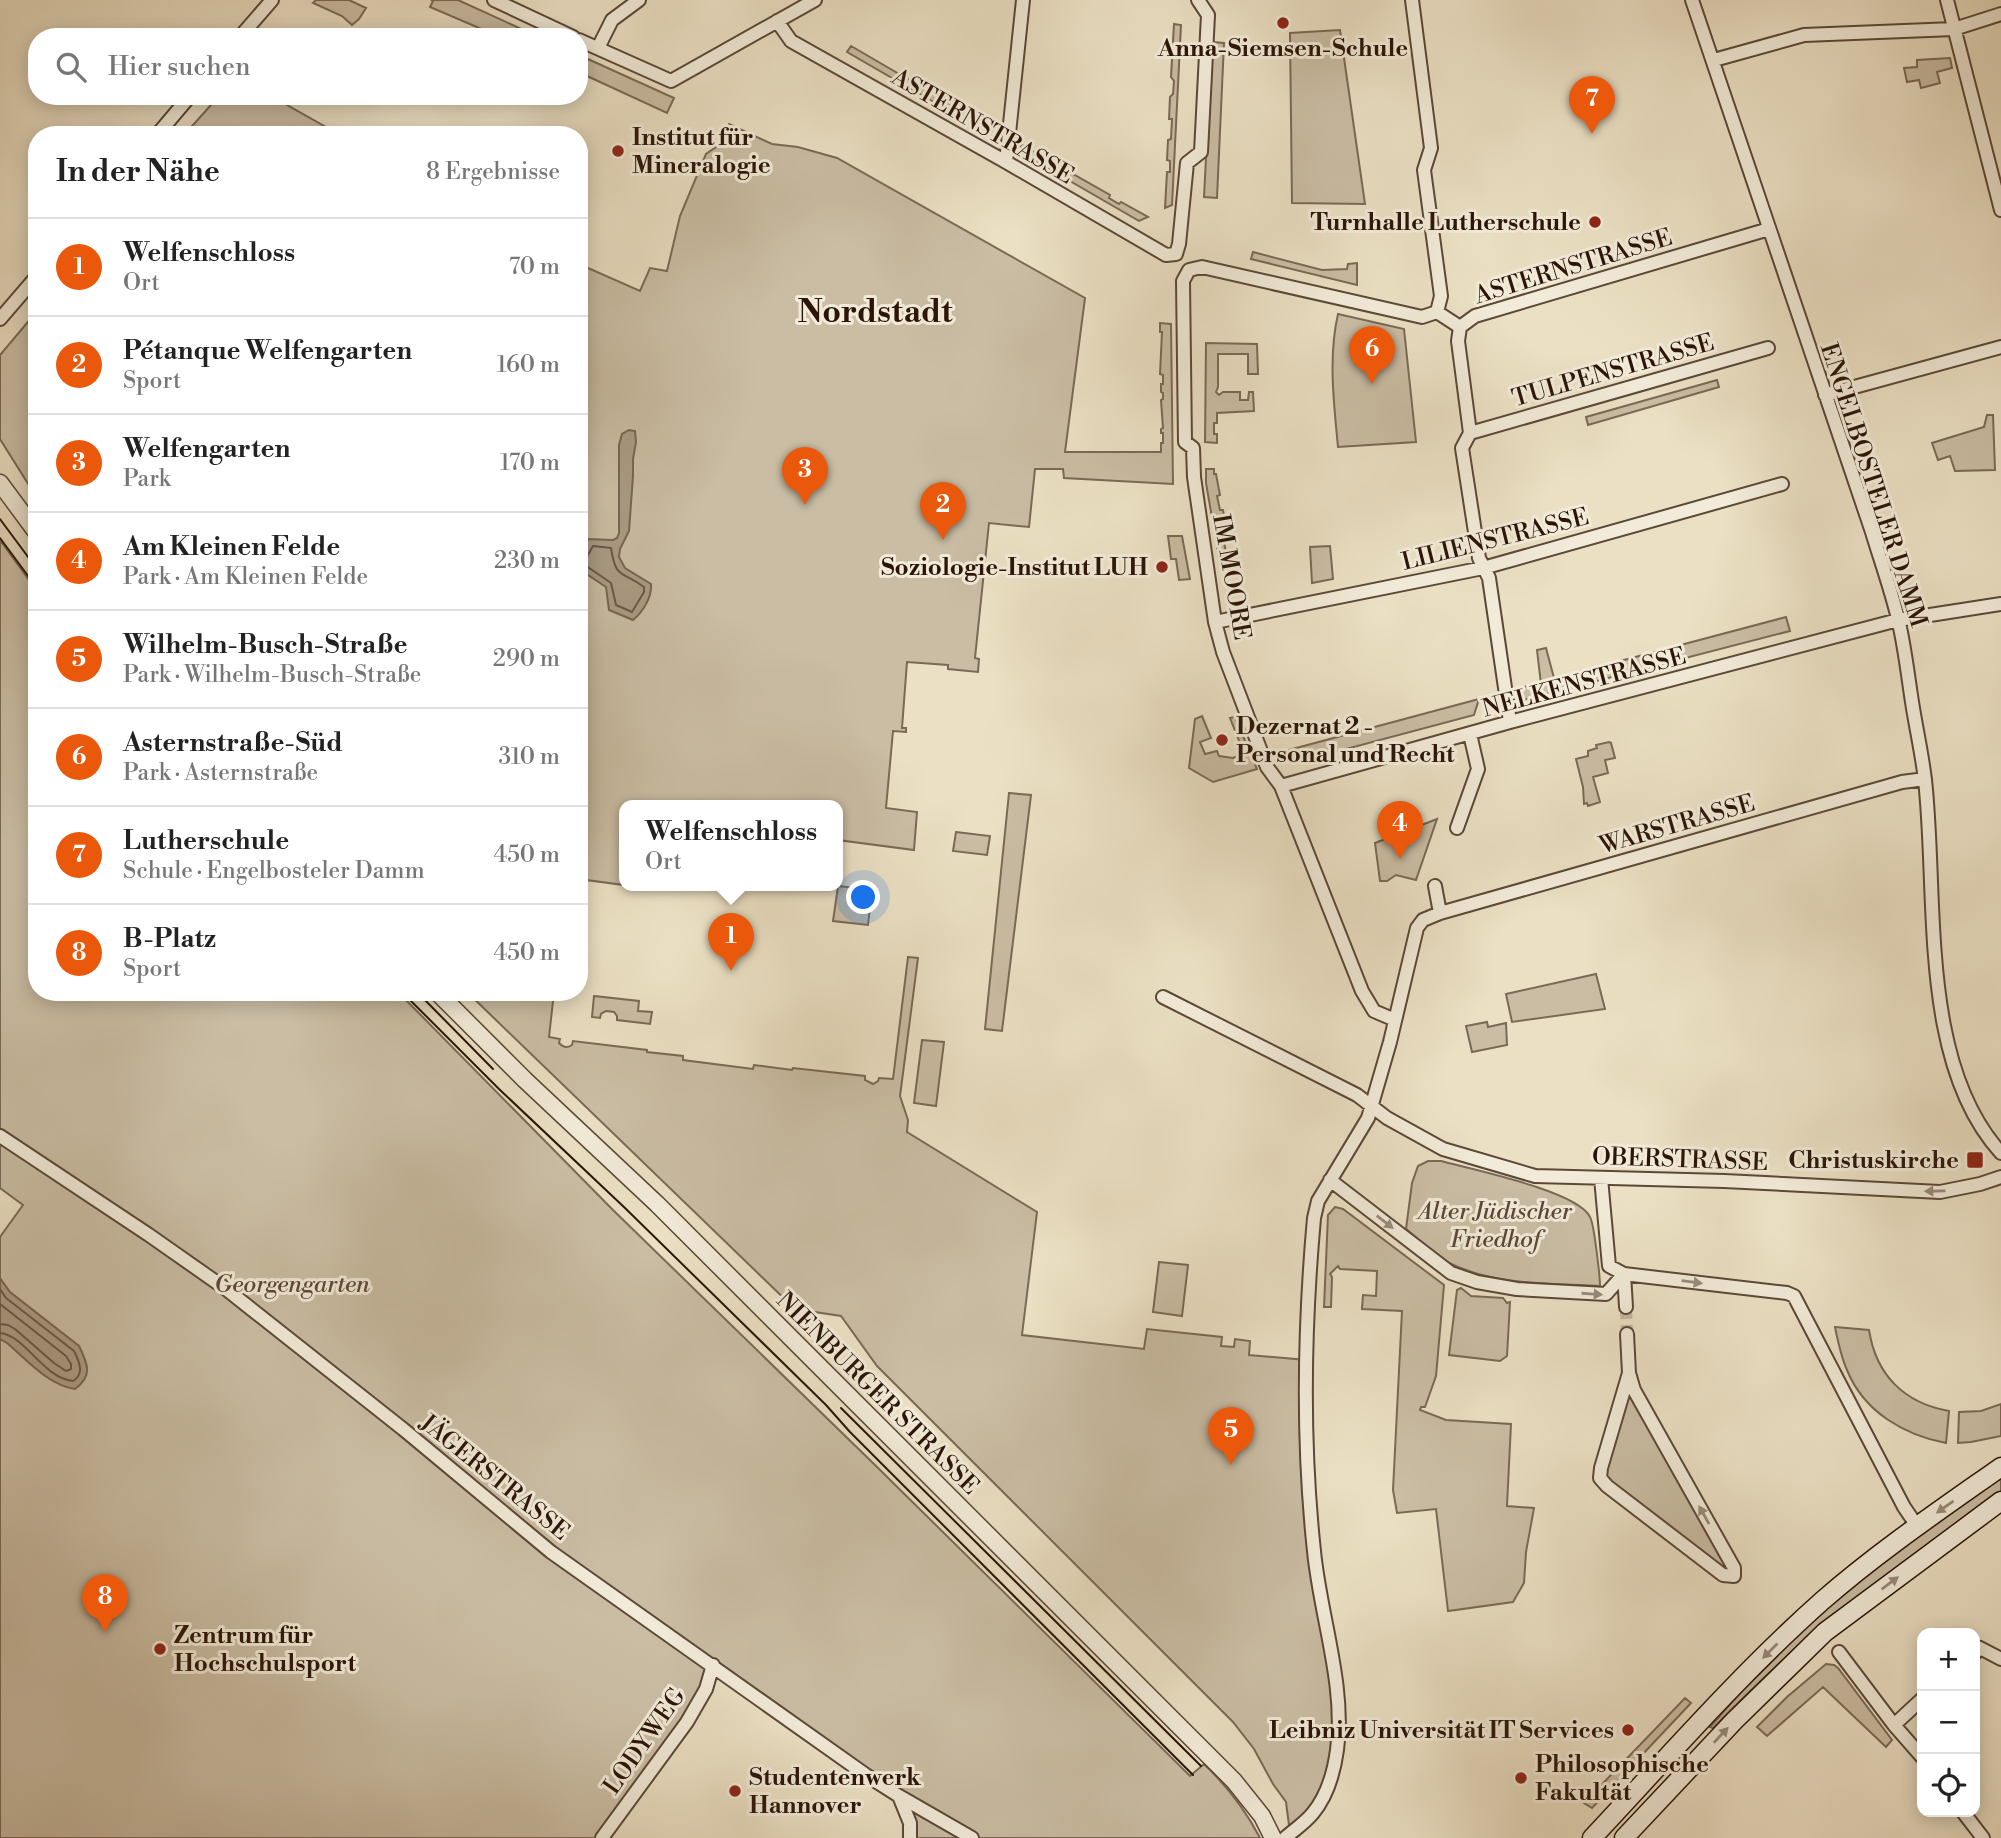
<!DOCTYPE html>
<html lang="de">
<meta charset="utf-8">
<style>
:root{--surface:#fff;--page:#f6f6f6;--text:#222;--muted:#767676;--line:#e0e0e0;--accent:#ea580c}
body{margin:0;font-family:"Libre Bodoni",serif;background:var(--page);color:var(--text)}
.controls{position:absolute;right:21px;bottom:21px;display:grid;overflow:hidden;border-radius:14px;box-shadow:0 4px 18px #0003}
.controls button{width:63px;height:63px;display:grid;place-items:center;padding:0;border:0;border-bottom:2px solid var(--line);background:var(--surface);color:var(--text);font:35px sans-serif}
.you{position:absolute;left:864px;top:898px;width:24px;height:24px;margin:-18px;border:5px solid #fff;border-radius:50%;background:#1a73e8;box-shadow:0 0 0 10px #1a73e833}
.badge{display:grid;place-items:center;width:46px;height:46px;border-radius:50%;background:var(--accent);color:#fff;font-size:23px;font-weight:700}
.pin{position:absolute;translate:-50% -58px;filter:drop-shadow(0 2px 4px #0008)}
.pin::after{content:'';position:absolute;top:37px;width:24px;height:21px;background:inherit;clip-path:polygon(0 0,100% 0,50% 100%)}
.popup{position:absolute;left:619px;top:800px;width:224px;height:91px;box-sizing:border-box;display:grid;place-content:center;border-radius:14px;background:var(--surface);filter:drop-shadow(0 2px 5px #0005);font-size:23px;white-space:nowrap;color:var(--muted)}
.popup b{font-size:26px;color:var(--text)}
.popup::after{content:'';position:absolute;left:50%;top:100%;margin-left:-14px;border:14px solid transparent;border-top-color:var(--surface)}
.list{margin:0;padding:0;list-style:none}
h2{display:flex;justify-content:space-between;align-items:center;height:91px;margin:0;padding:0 28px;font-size:30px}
h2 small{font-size:23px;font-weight:400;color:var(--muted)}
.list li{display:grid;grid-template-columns:46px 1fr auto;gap:21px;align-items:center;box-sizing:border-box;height:98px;padding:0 28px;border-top:2px solid var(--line)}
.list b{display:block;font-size:26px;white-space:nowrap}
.list p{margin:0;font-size:23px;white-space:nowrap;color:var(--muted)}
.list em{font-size:23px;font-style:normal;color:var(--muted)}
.icon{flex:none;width:38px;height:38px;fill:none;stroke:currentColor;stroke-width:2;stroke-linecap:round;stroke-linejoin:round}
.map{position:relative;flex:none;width:2001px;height:1838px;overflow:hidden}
.search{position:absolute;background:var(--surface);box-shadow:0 4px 18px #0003;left:28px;top:28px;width:560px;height:77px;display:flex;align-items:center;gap:18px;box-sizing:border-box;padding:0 24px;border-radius:28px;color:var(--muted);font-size:26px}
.panel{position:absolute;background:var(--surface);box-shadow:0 4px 18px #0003;left:28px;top:126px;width:560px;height:875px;border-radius:28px}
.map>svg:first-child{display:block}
.green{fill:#cabda4;stroke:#7a6956;stroke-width:2}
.water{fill:#aa9b84;stroke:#776552;stroke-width:2}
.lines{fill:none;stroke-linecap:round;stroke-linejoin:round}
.shore{stroke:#6a5846;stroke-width:2}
.minor-tunnel{stroke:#c5b79e;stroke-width:12;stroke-dasharray:12 6;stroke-linecap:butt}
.minor-casing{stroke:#5b4837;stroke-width:16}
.tertiary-casing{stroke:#5b4837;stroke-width:19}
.secondary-casing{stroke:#2b1508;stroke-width:21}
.minor{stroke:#f2ebd9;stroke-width:12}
.tertiary{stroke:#f2ebd9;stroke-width:16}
.secondary{stroke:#f2ebd9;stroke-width:18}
.tram{stroke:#2b1508;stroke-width:2}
.oneway{fill:#988b7b}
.poi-dot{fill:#8f2418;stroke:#f2ebd9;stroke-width:2.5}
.labels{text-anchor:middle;stroke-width:6;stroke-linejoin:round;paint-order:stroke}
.poi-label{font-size:24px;font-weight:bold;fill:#2b1508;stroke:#f2ebd9;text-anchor:start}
.street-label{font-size:24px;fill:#2b1508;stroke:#f2ebd9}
.park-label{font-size:24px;font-style:italic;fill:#5b4737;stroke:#f2ebd9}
.district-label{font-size:32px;font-weight:bold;fill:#2b1508;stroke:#f2ebd9}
</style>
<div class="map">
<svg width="2001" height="1838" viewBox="0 0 2001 1838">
<rect width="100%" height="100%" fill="#ebe0c4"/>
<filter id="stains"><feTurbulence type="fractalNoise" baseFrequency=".00286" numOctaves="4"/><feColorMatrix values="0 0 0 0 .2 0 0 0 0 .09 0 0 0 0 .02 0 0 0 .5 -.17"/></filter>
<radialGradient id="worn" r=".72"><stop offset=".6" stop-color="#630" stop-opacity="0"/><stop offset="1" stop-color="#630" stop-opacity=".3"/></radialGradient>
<path class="green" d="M316 0H349L366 8 359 19 352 25 342 16 313 3Z
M431 0H458L539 37H500L430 7 433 1Z
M1174 24 1181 25 1172 205 1165 208 1167 172H1170V161L1167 160 1168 140 1171 139 1172 119H1169L1170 97 1173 94 1174 81 1171 77Z
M1340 30 1365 204 1292 203 1290 33Z
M1212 42 1224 43 1217 198 1204 197Z
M851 46 966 113 963 119 847 52Z
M579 55 674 98 667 113 587 76V74L579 70Z
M1950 58 1952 68 1937 72 1940 83 1921 88 1919 80 1907 82 1904 68 1917 67V60Z
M219 96H271L340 135H184Z
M729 124 772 144 798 147 837 158 1085 298 1065 452H1161V443H1163V433H1161V429L1163 428 1161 400 1163 399V393L1161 392V384H1163V375L1160 374 1162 332H1160V323L1171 324 1173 484 1064 478 1063 469H1035L1029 527 989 523 975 658 979 659 978 672 948 669V665L907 662 902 728H906V732L893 731 886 808 917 812 914 850 838 840V805H624V885L579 879V264L640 291 650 268 667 271 680 216 706 154 716 147Z
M1021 144 1038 154 1037 156 1048 163 1049 161 1057 165 1110 195 1109 198 1119 204 1121 202 1148 217 1139 221 1020 152Z
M1253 252 1322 270 1347 269 1348 264 1357 263V285L1251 259Z
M37 311V498L0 439V355Z
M1338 314 1404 329 1416 442 1338 447C1334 404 1328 357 1338 314Z
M1206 343 1257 344 1258 374H1248V354H1218V387L1216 392 1219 395 1223 392H1240V400H1248L1249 392H1253L1254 411 1217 413V423H1214V434H1217V443L1205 442Z
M1717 380 1719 387 1588 425 1586 417Z
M1987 415H1993L1995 470 1955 471 1950 456 1938 460 1932 443 1984 427Z
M1206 469H1214V474H1216L1220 495 1217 496 1220 510H1223L1227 534 1223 535 1226 553 1223 554 1225 564H1220L1206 483Z
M1168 536H1182L1190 579 1179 580 1176 559H1171Z
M0 540 37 591V992H398L613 1210 875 1465 1190 1776 1204 1764C1227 1786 1245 1809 1260 1838H910L899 1796 713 1666 706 1689 602 1838H0V1237L23 1205 0 1188Z
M1330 546 1333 579 1312 583 1310 547Z
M1786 617 1790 631 1523 700 1518 699 1516 688 1541 684 1537 650 1546 648 1554 678 1560 677Z
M1479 699 1474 715 1301 761C1293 761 1287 759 1285 751Z
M1202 716 1211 738 1200 742 1205 754 1217 751 1219 756 1233 758 1244 753 1230 718 1235 717 1257 769 1213 782 1189 768 1195 719Z
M1609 742 1611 743 1615 758 1605 760 1608 773 1593 777 1600 802 1588 806 1587 803 1584 804 1583 787 1576 759 1588 756V751L1597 748 1596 745Z
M1009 793 1031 795 1002 1031 985 1029Z
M1437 819 1416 880 1396 875 1387 881H1380L1375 843Z
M956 832 990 836 987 855 953 851Z
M838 886 872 890 868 925 833 921Z
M908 957 918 958 900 1096 908 1120 907 1132 1037 1212 1022 1335 1144 1349 1147 1329 1222 1337 1221 1346 1234 1347 1235 1339 1250 1341 1249 1355 1306 1360V1450L1339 1727 1323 1797 1290 1833 1286 1802 1273 1784 1254 1749 1233 1722 877 1366 841 1316 795 1309 467 992H554L549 1037 560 1039 559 1043C564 1048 567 1048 572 1045L573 1041 647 1050V1052L683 1056V1060L753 1069 754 1065 792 1070 793 1068 865 1076V1080L873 1084 878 1081 879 1078 893 1079Z
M1596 974 1605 1009 1512 1022 1506 994Z
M594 996 639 1001 638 1011 652 1012 650 1024 617 1020V1016L614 1012 606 1011 601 1014 600 1018 592 1017Z
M1487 1022 1488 1027 1506 1023 1507 1045 1472 1052 1466 1026Z
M922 1040 944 1042 936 1106 914 1103Z
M1428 1161H1441C1470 1169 1578 1191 1590 1217 1594 1223 1600 1277 1600 1286 1549 1283 1496 1286 1449 1263 1434 1255 1420 1240 1406 1229L1412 1183 1418 1166Z
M1335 1207 1343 1209 1444 1285 1436 1376 1425 1407H1421L1420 1410 1446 1420 1511 1424 1507 1506 1534 1508 1526 1552 1524 1583 1513 1602 1448 1611 1436 1509 1397 1513 1393 1490 1402 1311 1362 1309 1363 1295 1376 1296 1377 1271 1340 1269 1338 1266 1330 1274 1332 1277 1331 1307H1324L1328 1215Z
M1159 1262 1188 1265 1182 1316 1153 1312Z
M1461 1288 1471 1296 1503 1298 1507 1303 1510 1302 1507 1356 1500 1361 1449 1355 1457 1290Z
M1835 1327 1869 1330C1876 1375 1904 1403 1949 1411L1946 1443C1904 1435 1864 1412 1847 1370 1841 1357 1838 1342 1835 1327Z
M1629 1373 1734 1576 1607 1486 1601 1468Z
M2001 1404V1436L1971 1442 1958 1443 1959 1412 1981 1411Z
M2001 1478V1492C1945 1533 1887 1572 1834 1616 1791 1651 1751 1689 1713 1728L1710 1727C1731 1704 1750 1681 1771 1660 1840 1590 1920 1533 2001 1478Z
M1826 1664 1834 1665 1838 1668 1892 1740 1886 1747 1823 1687 1767 1736 1757 1727 1787 1697Z
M1685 1698 1691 1703 1592 1808 1584 1803Z"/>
<path class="water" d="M629 430 635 431 636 442 633 459V476L629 531 620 549 619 557 625 568 651 584C652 597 643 612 633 620L609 610 606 587 579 569V558L587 539 613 540 617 538 619 533V445L622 434Z
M0 1278 10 1292 79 1346C88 1364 93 1376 75 1389 48 1385 27 1360 7 1343L0 1339Z"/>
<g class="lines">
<path class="shore" d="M593 546 611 548C616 580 621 570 644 587V592L632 612 616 605 611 583 582 563V559L588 555Z
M0 1289 6 1298 74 1351C79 1361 85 1374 73 1381 43 1378 26 1336 0 1333
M0 1304 66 1356 71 1364V1369L66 1371 54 1363 15 1329 8 1325 0 1324"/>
<path class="minor-tunnel" d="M1626 1307 1627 1334"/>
<defs>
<path id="minor" d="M494 0 573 37
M1412 0 1431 148 1424 170 1441 296 1437 312
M1692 0 1872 532C1881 562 1892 592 1899 623 1905 649 1908 676 1912 702 1916 728 1922 754 1925 780 1938 895 1918 1062 2001 1153
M1947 0 2001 210
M777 21 791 41 1006 162 1166 255 1176 254 1179 244 1187 163 1201 152 1208 15 1198 0
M240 37 272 0
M579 40 671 81 815 0
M598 48 612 20 639 0
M1714 60 1804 35 1954 29 2001 14
M157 135 190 96
M1006 162 1023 0
M1437 312 1460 327
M0 319 37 276
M1460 327 1458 341 1470 433 1462 448 1479 558 1489 578 1510 722
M1460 327 1475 316 1769 229
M1825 395 2001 347
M1470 433 1768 348
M1215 622 1483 568 1782 484
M1281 786 1510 722 1898 620 2001 604
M1457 828 1478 769 1470 734
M1440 913 1902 782 1925 779
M1163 997 1357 1095 1387 1118 1443 1149 1535 1176 1724 1181 1940 1192 1980 1184 2001 1177
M1395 1020 1374 1011 1362 991 1281 786 1267 767 1223 652 1215 622 1194 477 1193 448 1185 442 1183 281 1189 270 1202 267 1422 317 1437 312
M0 1136 149 1235 226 1289 403 1429 551 1552 866 1775 899 1796 972 1838
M1601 1178 1609 1266 1624 1274 1787 1293 1794 1296 1904 1507 1917 1526
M1330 1180 1451 1273 1477 1282 1517 1289 1606 1294 1624 1274
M1624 1274 1626 1307
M1627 1334 1629 1373 1634 1390 1734 1568V1576L1723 1575 1607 1486 1600 1478 1601 1468 1629 1373
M1839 1652 1894 1725 1922 1757
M1975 1653 1980 1648 2001 1659
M1894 1725 1922 1699
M899 1796 910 1823V1838
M1963 1812 1983 1838
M602 1838 687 1722 706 1689 713 1665
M1285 1838C1294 1830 1305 1823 1313 1813 1327 1796 1334 1772 1337 1750 1346 1686 1320 1615 1314 1551 1302 1440 1304 1329 1314 1218L1318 1201 1368 1118 1390 1042 1417 928 1423 920 1440 913 1435 886"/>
<path id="tertiary" d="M0 483 37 533
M437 992 525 1080 657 1204 1234 1781 1262 1816 1273 1838"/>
<path id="secondary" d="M1592 1838C1667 1758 1740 1674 1822 1601 1878 1552 1940 1510 2001 1467
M1624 1838 1734 1721 1825 1632 2001 1501"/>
</defs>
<use href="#minor" class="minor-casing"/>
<use href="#tertiary" class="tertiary-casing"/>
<use href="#secondary" class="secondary-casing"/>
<use href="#minor" class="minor"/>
<use href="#tertiary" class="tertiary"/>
<use href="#secondary" class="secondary"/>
<path class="tram" d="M0 519 37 569
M0 538 37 588
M402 992 499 1089 625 1208 826 1405 850 1432 1193 1775
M417 992 493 1069
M841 1408 1201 1766"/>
</g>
<defs><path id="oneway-solid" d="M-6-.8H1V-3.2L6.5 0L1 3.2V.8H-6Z" transform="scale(1.75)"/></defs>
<g class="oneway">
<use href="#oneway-solid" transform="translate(1935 1191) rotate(179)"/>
<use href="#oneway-solid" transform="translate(1385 1222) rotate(38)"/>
<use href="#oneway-solid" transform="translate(1692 1282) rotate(7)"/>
<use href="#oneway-solid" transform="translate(1592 1294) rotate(4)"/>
<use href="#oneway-solid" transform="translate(1945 1507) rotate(145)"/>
<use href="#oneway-solid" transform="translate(1704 1515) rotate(-119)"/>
<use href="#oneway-solid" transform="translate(1890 1583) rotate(-37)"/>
<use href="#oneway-solid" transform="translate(1770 1651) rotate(135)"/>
<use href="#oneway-solid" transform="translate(1721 1735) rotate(-47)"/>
</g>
<g class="poi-dot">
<circle cx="1283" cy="23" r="7"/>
<circle cx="618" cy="151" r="7"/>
<circle cx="1595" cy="222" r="7"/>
<circle cx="1162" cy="567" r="7"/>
<circle cx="1222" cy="740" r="7"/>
<rect x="1966" y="1151" width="18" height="18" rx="3.5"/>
<circle cx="160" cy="1649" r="7"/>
<circle cx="1628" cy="1730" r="7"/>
<circle cx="1521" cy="1778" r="7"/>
<circle cx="735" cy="1791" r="7"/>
</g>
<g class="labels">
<g class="poi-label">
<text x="1283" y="56" text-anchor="middle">Anna-Siemsen-Schule</text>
<text x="632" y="145">Institut für<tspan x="632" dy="28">Mineralogie</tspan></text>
<text x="1581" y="230" text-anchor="end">Turnhalle Lutherschule</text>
<text x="1148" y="575" text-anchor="end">Soziologie-Institut LUH</text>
<text x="1236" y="734">Dezernat 2 -<tspan x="1236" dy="28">Personal und Recht</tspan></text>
<text x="1959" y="1168" text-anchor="end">Christuskirche</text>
<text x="174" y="1643">Zentrum für<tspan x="174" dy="28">Hochschulsport</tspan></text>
<text x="1614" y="1738" text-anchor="end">Leibniz Universität IT Services</text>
<text x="1535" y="1772">Philosophische<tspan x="1535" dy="28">Fakultät</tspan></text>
<text x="749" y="1785">Studentenwerk<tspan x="749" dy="28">Hannover</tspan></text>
</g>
<g class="street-label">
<text transform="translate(983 126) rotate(30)" y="8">ASTERNSTRASSE</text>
<text transform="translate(1573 266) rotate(-17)" y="8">ASTERNSTRASSE</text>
<text transform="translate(1613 370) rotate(-16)" y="8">TULPENSTRASSE</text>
<text transform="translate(1874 485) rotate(72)" y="8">ENGELBOSTELER DAMM</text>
<text transform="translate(1495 539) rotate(-14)" y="8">LILIENSTRASSE</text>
<text transform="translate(1232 577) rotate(80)" y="8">IM MOORE</text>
<text transform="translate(1584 682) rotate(-15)" y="8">NELKENSTRASSE</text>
<text transform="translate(1677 824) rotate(-16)" y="8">WARSTRASSE</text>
<text transform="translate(1680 1159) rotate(2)" y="8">OBERSTRASSE</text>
<text transform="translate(878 1393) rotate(45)" y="8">NIENBURGER STRASSE</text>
<text transform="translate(495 1477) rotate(39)" y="8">JÄGERSTRASSE</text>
<text transform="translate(644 1741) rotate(-55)" y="8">LODYWEG</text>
</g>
<g class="park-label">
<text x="1495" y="1219">Alter Jüdischer<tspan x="1495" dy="28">Friedhof</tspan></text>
<text x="292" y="1292">Georgengarten</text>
</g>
<g class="district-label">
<text x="875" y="322">Nordstadt</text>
</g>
</g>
<rect width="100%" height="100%" filter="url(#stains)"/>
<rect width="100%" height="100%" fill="url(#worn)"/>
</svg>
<div class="controls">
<button>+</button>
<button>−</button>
<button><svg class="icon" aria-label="locate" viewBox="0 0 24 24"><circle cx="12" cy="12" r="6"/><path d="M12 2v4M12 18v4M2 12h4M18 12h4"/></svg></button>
</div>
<div class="you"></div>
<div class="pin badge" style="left:731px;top:971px">1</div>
<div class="popup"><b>Welfenschloss</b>Ort</div>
<div class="pin badge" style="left:943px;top:540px">2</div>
<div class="pin badge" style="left:805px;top:505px">3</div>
<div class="pin badge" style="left:1400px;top:859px">4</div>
<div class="pin badge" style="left:1231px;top:1465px">5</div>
<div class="pin badge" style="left:1372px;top:384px">6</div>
<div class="pin badge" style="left:1592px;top:134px">7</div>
<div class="pin badge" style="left:105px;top:1632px">8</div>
<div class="search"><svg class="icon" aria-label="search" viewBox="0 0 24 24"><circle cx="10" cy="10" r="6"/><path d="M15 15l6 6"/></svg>Hier suchen</div>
<section class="panel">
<h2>In der Nähe<small>8 Ergebnisse</small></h2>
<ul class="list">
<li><span class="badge">1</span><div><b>Welfenschloss</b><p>Ort</p></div><em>70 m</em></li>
<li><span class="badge">2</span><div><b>Pétanque Welfengarten</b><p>Sport</p></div><em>160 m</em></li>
<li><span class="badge">3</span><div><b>Welfengarten</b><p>Park</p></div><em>170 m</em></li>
<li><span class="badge">4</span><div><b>Am Kleinen Felde</b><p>Park · Am Kleinen Felde</p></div><em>230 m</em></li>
<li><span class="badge">5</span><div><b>Wilhelm-Busch-Straße</b><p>Park · Wilhelm-Busch-Straße</p></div><em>290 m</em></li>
<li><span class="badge">6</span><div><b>Asternstraße-Süd</b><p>Park · Asternstraße</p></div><em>310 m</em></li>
<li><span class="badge">7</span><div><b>Lutherschule</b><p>Schule · Engelbosteler Damm</p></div><em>450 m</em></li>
<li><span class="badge">8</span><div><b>B-Platz</b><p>Sport</p></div><em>450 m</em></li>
</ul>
</section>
</div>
